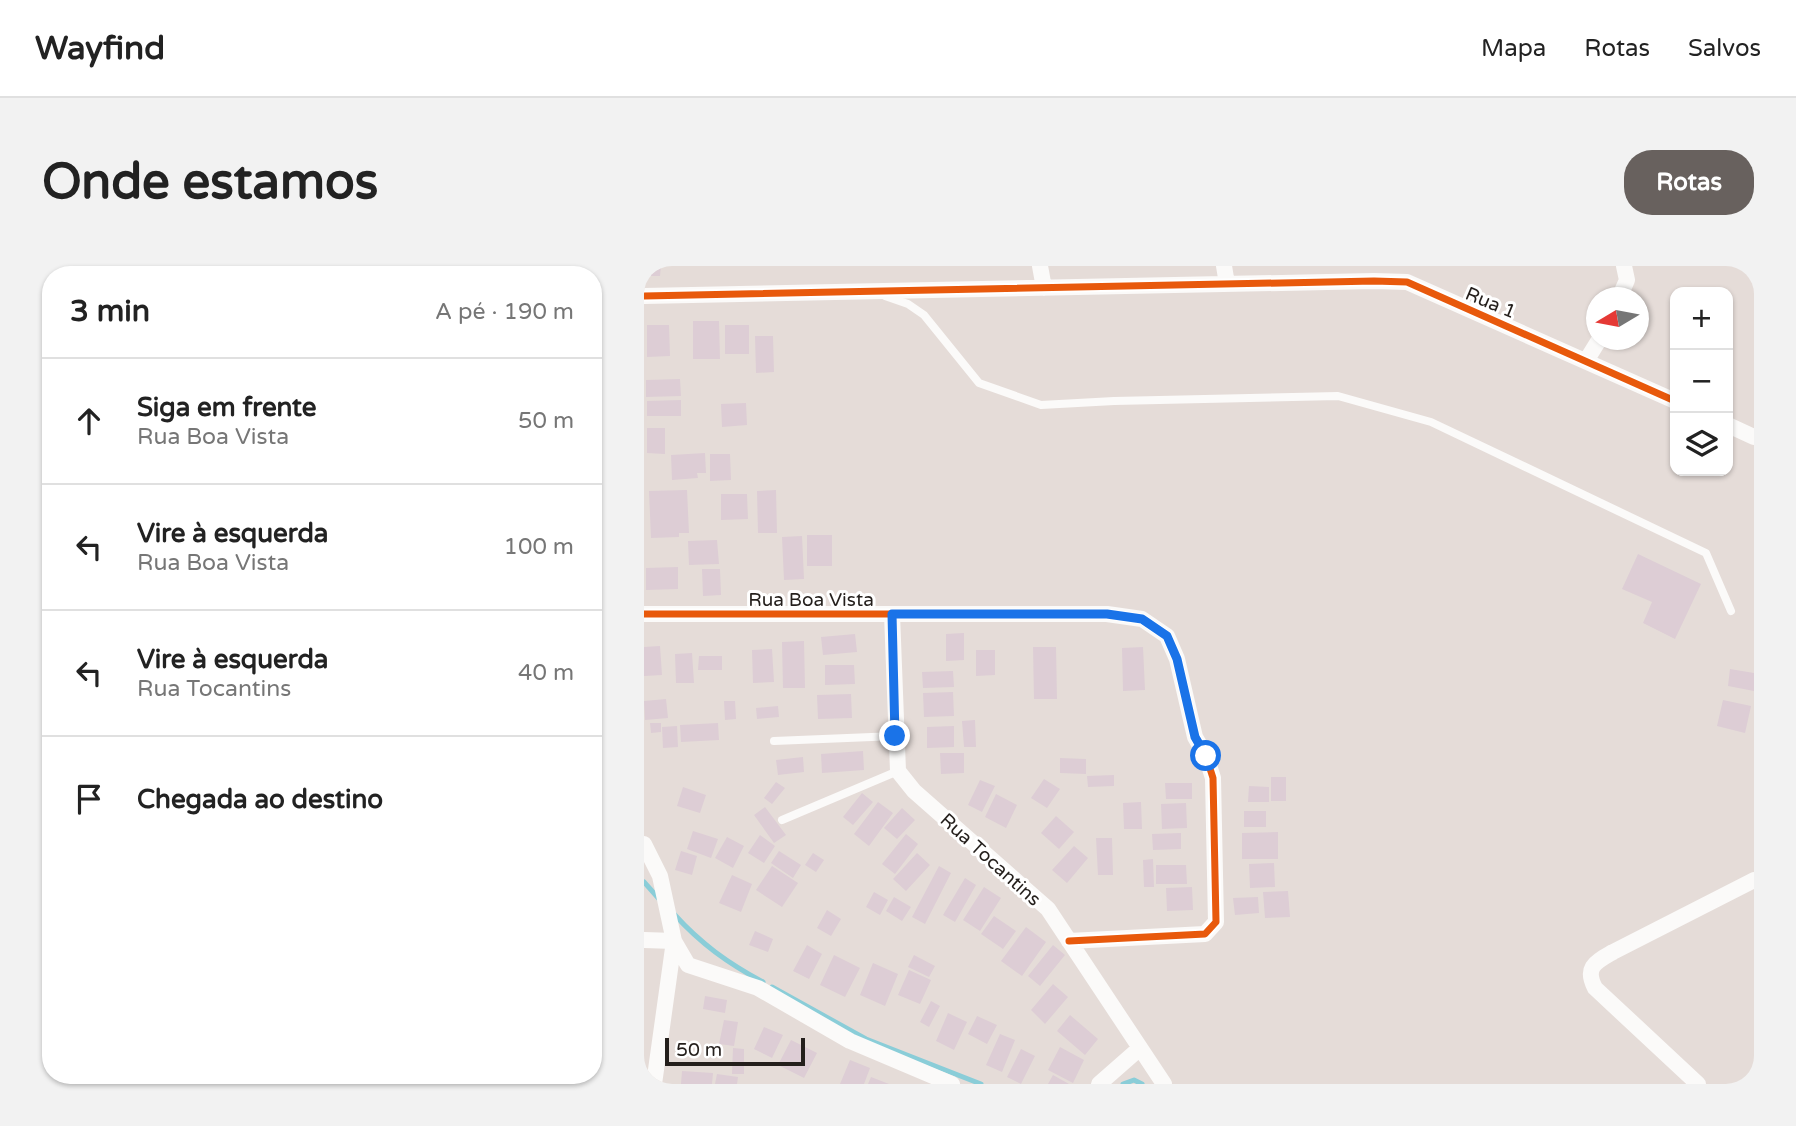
<!DOCTYPE html>
<html lang="pt">
<meta charset="utf-8">
<style>
:root{--surface:#fff;--page:#f2f2f2;--text:#222;--muted:#767676;--line:#e0e0e0;--accent:#68615e}
body{margin:0;font-family:"Varela Round",sans-serif;background:var(--page);color:var(--text)}
.controls{position:absolute;right:21px;top:21px;display:grid;overflow:hidden;border-radius:14px;box-shadow:0 2px 5px #0004}
.controls button{width:63px;height:63px;display:grid;place-items:center;padding:0;border:0;border-bottom:2px solid var(--line);background:var(--surface);color:var(--text);font:35px sans-serif}
.compass{position:absolute;left:942px;top:21px;width:63px;height:63px;border-radius:50%;background:var(--surface);box-shadow:0 2px 5px #0004;rotate:260deg}
.scale{position:absolute;left:21px;bottom:18px;width:140px;box-sizing:border-box;padding-left:7px;border:4px solid #241f1c;border-top:0;font-size:19px;line-height:24px;white-space:nowrap;color:#241f1c;-webkit-text-stroke:5px #fff;paint-order:stroke}
.stop{position:absolute;width:21px;height:21px;margin:-16px;border:5px solid #1a73e8;border-radius:50%;background:#fff}
.stop.end{background:#1a73e8;border-color:#fff;box-shadow:0 2px 7px #0008}
.list{margin:0;padding:0;list-style:none}
h2{display:flex;justify-content:space-between;align-items:center;height:91px;margin:0;padding:0 28px;font-size:30px}
h2 small{font-size:23px;font-weight:400;color:var(--muted)}
.list li{display:grid;grid-template-columns:46px 1fr auto;gap:21px;align-items:center;box-sizing:border-box;height:126px;padding:0 28px;border-top:2px solid var(--line)}
.list b{display:block;font-size:26px;white-space:nowrap}
.list p{margin:0;font-size:23px;white-space:nowrap;color:var(--muted)}
.list em{font-size:23px;font-style:normal;color:var(--muted)}
.icon{flex:none;width:38px;height:38px;fill:none;stroke:currentColor;stroke-width:2;stroke-linecap:round;stroke-linejoin:round}
.map{position:relative;flex:none;width:1110px;height:818px;overflow:hidden;border-radius:28px}
header{display:flex;align-items:center;gap:42px;box-sizing:border-box;height:98px;padding:0 35px;background:var(--surface);border-bottom:2px solid var(--line)}
header strong{font-size:33px}
nav{display:flex;gap:38px;margin-inline-start:auto;font-size:24px}
.intro{display:flex;align-items:center;justify-content:space-between;box-sizing:border-box;height:168px;padding:0 42px}
h1{margin:0;font-size:49px}
.button{padding:18px 32px;border-radius:28px;background:var(--accent);color:#fff;font-size:24px;font-weight:700}
main{display:flex;gap:42px;padding:0 42px}
aside{flex:1;background:var(--surface);border-radius:28px;box-shadow:0 2px 5px #0004}
.map>svg:first-child{display:block}
.lines{fill:none;stroke-linecap:round;stroke-linejoin:round}
.stream{stroke:#8acdd8;stroke-width:5}
.building{fill:#ddcdd5}
.lane{stroke:#fbfaf9;stroke-width:8}
.street{stroke:#fbfaf9;stroke-width:16}
.cycleway-casing{stroke:#fff;stroke-width:11}
.cycleway{stroke:#e8590c;stroke-width:7}
.route{stroke:#1a73e8;stroke-width:9}
.labels{text-anchor:middle;stroke-width:6;stroke-linejoin:round;paint-order:stroke}
.street-label{font-size:19px;fill:#241f1c;stroke:#fff}
</style>
<header>
<strong>Wayfind</strong>
<nav><a>Mapa</a><a>Rotas</a><a>Salvos</a></nav>
</header>
<div class="intro"><h1>Onde estamos</h1><a class="button">Rotas</a></div>
<main>
<aside>
<h2>3 min<small>A pé · 190 m</small></h2>
<ul class="list">
<li><svg class="icon" aria-label="ahead" viewBox="0 0 24 24"><path d="M12 20V5M6 11l6-6 6 6"/></svg><div><b>Siga em frente</b><p>Rua Boa Vista</p></div><em>50 m</em></li>
<li><svg class="icon" aria-label="left" viewBox="0 0 24 24"><path d="M17 20v-9H6M10 6l-5 5 5 5"/></svg><div><b>Vire à esquerda</b><p>Rua Boa Vista</p></div><em>100 m</em></li>
<li><svg class="icon" aria-label="left" viewBox="0 0 24 24"><path d="M17 20v-9H6M10 6l-5 5 5 5"/></svg><div><b>Vire à esquerda</b><p>Rua Tocantins</p></div><em>40 m</em></li>
<li><svg class="icon" aria-label="arrive" viewBox="0 0 24 24"><path d="M6 21V4h12l-3 4 3 4H6"/></svg><div><b>Chegada ao destino</b></div></li>
</ul>
</aside>
<div class="map">
<svg width="1110" height="818" viewBox="0 0 1110 818">
<rect width="100%" height="100%" fill="#e5dcd8"/>
<g class="lines">
<path class="stream" d="M0 616 16 634
M30 648C57 678 84 697 119 716
M128 721 222 773 337 818
M479 818 490 814 498 818"/>
</g>
<path class="building" d="M0 0H17L16 10H0Z
M49 55H75L76 93H49Z
M3 59H25L26 90 3 91Z
M81 59H105V88H81Z
M111 70H129L130 106 112 107Z
M36 113 37 130 2 131V114Z
M37 134V150H3V135Z
M102 137 103 159 78 161 77 138Z
M3 162H21V188L3 187Z
M61 187 62 207H53L54 212 28 214 27 189Z
M66 188H86L87 214 66 215Z
M43 224 45 267H35V271L7 272 5 225Z
M132 224 133 267H114L113 225Z
M77 228H103L104 253 77 254Z
M163 269H188V300H163Z
M158 270 160 313 140 314 138 271Z
M73 274 75 298 45 299 44 275Z
M994 288 1057 318 1031 373 999 357 1008 336 978 323Z
M34 301V323L2 324V302Z
M58 303H76L77 329 59 330Z
M320 367V394L302 395V368Z
M211 368 213 386 179 389 177 371Z
M160 375 161 422H139L138 376Z
M16 380 18 409 0 410V381Z
M389 381H412L413 433H390Z
M499 381 501 424 479 425 478 382Z
M128 383 130 416 109 417 108 384Z
M332 384H351V409L332 410Z
M48 387 50 417H32L31 388Z
M55 390H78V404H54Z
M181 399H210L211 418 181 419Z
M1086 403 1110 407V425L1084 420Z
M309 405 310 421 279 422 278 406Z
M309 426 310 450 280 451 279 427Z
M207 428 208 452 174 453 173 429Z
M22 433 24 452 1 454 0 435Z
M1079 434 1107 440 1101 467 1073 460Z
M80 435H91L92 453 81 454Z
M134 440 135 451 113 453 112 442Z
M331 454 332 481H320L318 455Z
M6 457H17V466L7 467Z
M74 457 75 474 37 476 36 459Z
M33 460 34 481 19 482 18 461Z
M310 460V481L283 482V461Z
M219 485 220 504 178 507 177 488Z
M296 487H320V507L297 508Z
M159 491 160 506 134 509 132 494Z
M416 492 442 493V508L416 507Z
M470 509V520L444 521 443 510Z
M627 511H642V535H627Z
M400 513 416 523 403 542 387 532Z
M336 514 351 520 338 546 324 539Z
M132 516 141 522 128 538 120 532Z
M521 517H548V533H522Z
M605 520 625 521V536H604Z
M39 521 62 529 56 547 33 540Z
M218 527 229 536 209 559 199 551Z
M352 528 373 539 362 562 341 551Z
M234 536 249 547 225 580 210 568Z
M497 536 498 563H480L479 537Z
M542 537 543 562 518 563 517 538Z
M121 541 142 569 130 577 110 549Z
M258 542 271 554 253 573 240 562Z
M600 545H622V561H600Z
M412 550 430 566 415 583 397 567Z
M49 565 74 573 67 592 43 583Z
M634 566V593H598V567Z
M537 567V583L509 584 508 568Z
M262 568 274 578 251 608 238 598Z
M116 569 131 580 120 597 104 587Z
M83 571 100 580 89 602 71 592Z
M452 572H468L469 609H454Z
M430 580 444 592 423 617 408 604Z
M37 585 53 590 48 609 31 604Z
M135 585 157 599 149 612 127 597Z
M169 587 180 594 172 606 161 599Z
M273 587 286 599 262 625 249 613Z
M509 593 510 621H500L499 594Z
M630 597 631 621 606 622 605 598Z
M512 599H542L543 618H512Z
M128 600 154 617 138 641 112 624Z
M295 600 307 607 281 658 268 651Z
M88 609 108 618 97 646 75 637Z
M321 612 332 619 311 656 299 649Z
M340 621 357 632 336 665 319 654Z
M548 621 549 644 523 645 522 622Z
M644 625 646 651 621 652 619 626Z
M230 626 244 634 236 649 222 641Z
M250 631 267 641 258 655 242 645Z
M614 631 615 647 591 649 589 632Z
M183 644 197 653 187 670 173 662Z
M350 650 372 665 359 683 337 668Z
M382 661 402 676 378 710 357 695Z
M111 665 129 673 124 686 105 679Z
M163 679 178 688 165 713 149 705Z
M409 679 421 689 396 720 384 710Z
M190 689 216 702 201 731 176 719Z
M270 689 291 700 285 711 264 701Z
M229 697 254 708 241 740 216 729Z
M265 704 287 714 276 738 254 729Z
M409 718 424 731 401 758 387 744Z
M61 730 83 734 81 747 59 743Z
M287 735 296 740 285 761 276 756Z
M304 747 323 756 310 784 292 775Z
M426 749 454 773 441 789 413 765Z
M333 750 353 759 343 778 324 768Z
M80 754 94 756 90 780 75 778Z
M120 761 139 769 128 792 110 783Z
M356 768 371 774 358 806 342 799Z
M147 774 173 787 160 812 134 799Z
M416 781 440 794 429 817 404 804Z
M89 782 100 783V808H88Z
M377 783 391 790 377 818 363 811Z
M206 794 226 802 220 818H196Z
M38 805 69 807 68 818H37Z
M73 808 94 811 93 818H71Z
M409 809 425 818H404Z
M227 811 245 818H224Z"/>
<g class="lines">
<path class="lane" d="M241 30 264 38 280 49 335 117 397 139 470 135 694 130 787 156 1062 287 1087 345
M130 475 252 470
M138 554 254 505"/>
<path class="street" d="M396 0 400 22
M580 0 583 18
M0 30 730 15 763 16 1031 135
M975 32 983 14 980 0
M942 95 955 74
M1084 159 1110 171
M0 348H463L498 353 523 370 533 393 551 471 562 490 569 512 572 656 561 668 425 675
M248 348 254 505 270 525 404 643 520 818
M0 578 16 610 30 675 10 818
M0 674 30 675
M30 675 44 699 114 722 206 775 308 818
M455 818 496 782
M1054 818 951 722C940 701 952 696 969 686L1110 614"/>
<defs>
<path id="cycleway" d="M0 30 730 15 763 16 1031 135
M0 348H463L498 353 523 370 533 393 551 471 562 490 569 512 572 656 561 668 425 675"/>
</defs>
<use href="#cycleway" class="cycleway-casing"/>
<use href="#cycleway" class="cycleway"/>
</g>
<g class="lines">
<path class="route" d="M251 470 248 348H463L498 353 523 370 533 393 551 471 562 490"/>
</g>
<g class="labels">
<g class="street-label">
<text transform="translate(847 36) rotate(23)" y="7">Rua 1</text>
<text x="167" y="340">Rua Boa Vista</text>
<text transform="translate(347 593) rotate(42)" y="7">Rua Tocantins</text>
</g>
</g>
</svg>
<div class="controls">
<button>+</button>
<button>−</button>
<button><svg class="icon" aria-label="layers" viewBox="0 0 24 24"><path d="M12 4l9 5-9 5-9-5zM3 14l9 5 9-5"/></svg></button>
</div>
<svg class="compass" viewBox="-18 -18 36 36"><path d="M0-13l5 13h-10z" fill="#e53935"/><path d="M0 13l5-13h-10z" fill="#767676"/></svg>
<div class="scale">50 m</div>
<div class="stop" style="left:562px;top:490px"></div>
<div class="stop end" style="left:251px;top:470px"></div>
</div>
</main>
